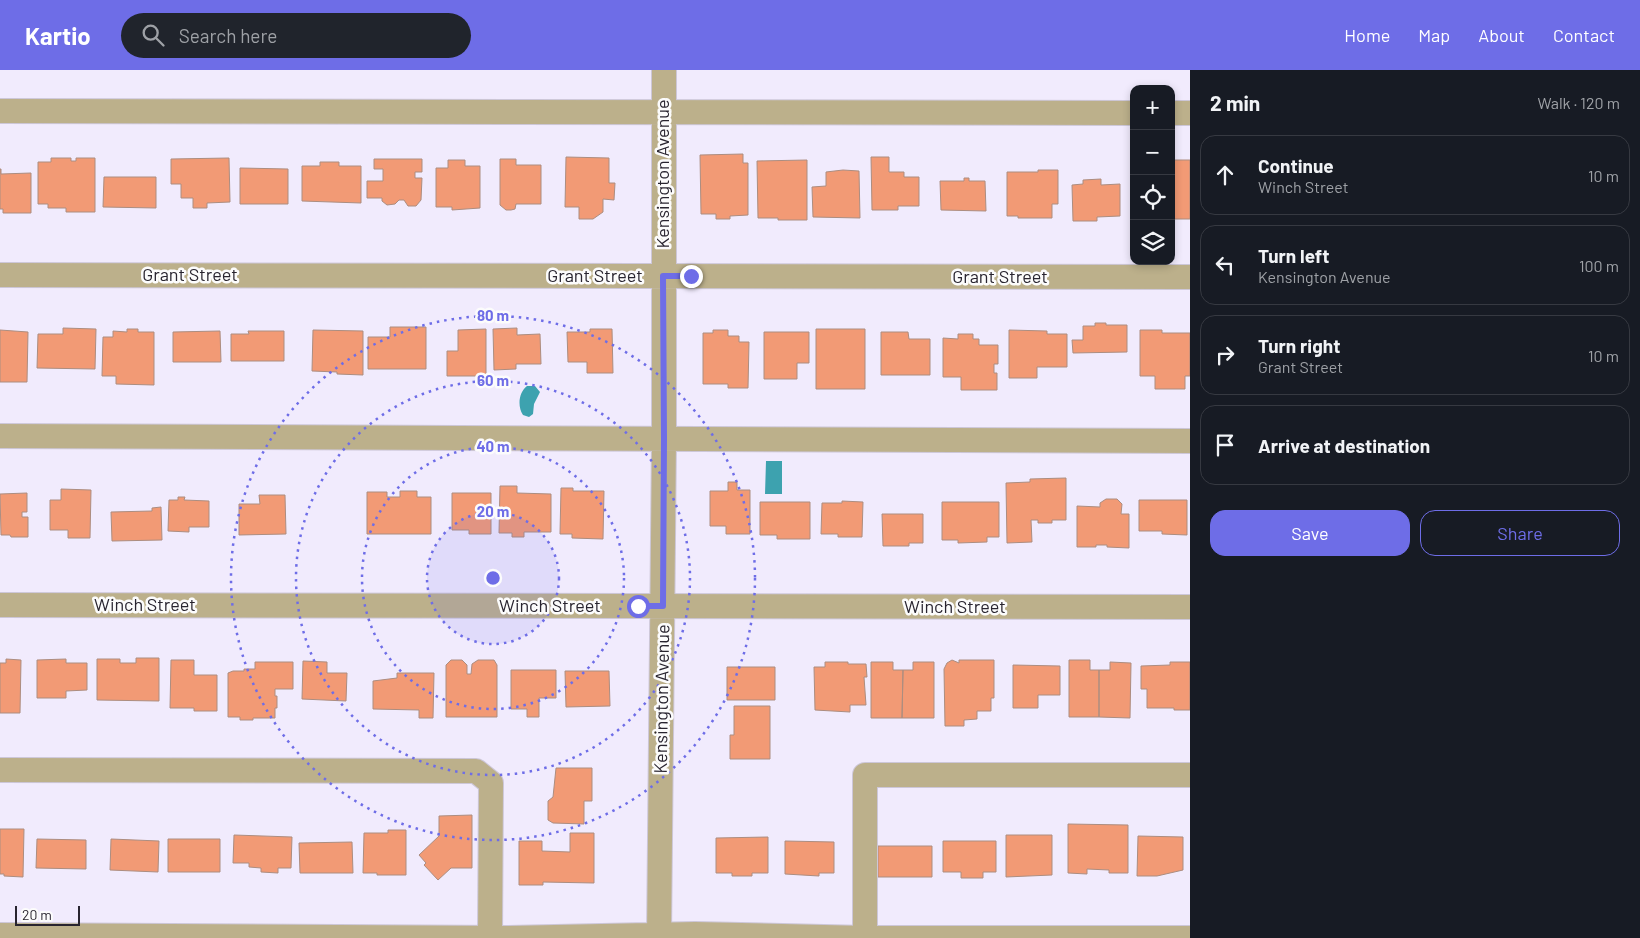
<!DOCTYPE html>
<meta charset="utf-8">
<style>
:root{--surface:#171b24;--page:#20242c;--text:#f1f3f6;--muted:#9ea1a6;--line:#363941;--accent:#6e6de7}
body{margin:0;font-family:Barlow,sans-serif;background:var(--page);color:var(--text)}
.controls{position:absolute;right:15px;top:15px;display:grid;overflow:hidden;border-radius:10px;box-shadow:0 2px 8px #0003}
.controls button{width:45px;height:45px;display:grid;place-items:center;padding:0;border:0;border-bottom:1px solid var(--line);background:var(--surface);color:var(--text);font:25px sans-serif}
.scale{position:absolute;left:15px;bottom:12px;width:65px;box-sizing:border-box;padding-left:5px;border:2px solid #28242f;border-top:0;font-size:14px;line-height:18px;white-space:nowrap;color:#28242f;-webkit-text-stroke:4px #fcfcfc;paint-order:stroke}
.stop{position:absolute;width:15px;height:15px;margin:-11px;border:4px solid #6e6de7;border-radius:50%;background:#fff}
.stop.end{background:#6e6de7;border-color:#fff;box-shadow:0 1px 5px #0008}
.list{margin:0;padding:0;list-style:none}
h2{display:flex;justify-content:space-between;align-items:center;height:65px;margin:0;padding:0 20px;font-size:21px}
h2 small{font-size:16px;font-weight:400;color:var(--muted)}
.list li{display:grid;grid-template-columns:32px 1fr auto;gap:15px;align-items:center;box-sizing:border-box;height:80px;margin:0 10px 10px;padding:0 10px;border:1px solid var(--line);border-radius:15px}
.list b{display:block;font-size:19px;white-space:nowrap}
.list p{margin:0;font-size:16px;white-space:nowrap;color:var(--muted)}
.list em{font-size:16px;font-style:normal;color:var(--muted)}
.actions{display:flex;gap:10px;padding:15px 20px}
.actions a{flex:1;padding:11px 0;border:1px solid var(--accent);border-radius:15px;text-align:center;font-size:18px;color:var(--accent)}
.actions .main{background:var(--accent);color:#fff}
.icon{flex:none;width:28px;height:28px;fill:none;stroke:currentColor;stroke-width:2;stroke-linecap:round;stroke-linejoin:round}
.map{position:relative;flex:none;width:1190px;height:868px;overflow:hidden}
header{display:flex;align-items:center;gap:30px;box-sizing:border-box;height:70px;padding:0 25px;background:var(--accent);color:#fff}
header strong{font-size:24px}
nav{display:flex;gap:28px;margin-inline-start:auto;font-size:18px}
.search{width:350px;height:45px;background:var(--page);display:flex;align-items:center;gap:12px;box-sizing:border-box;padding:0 18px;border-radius:28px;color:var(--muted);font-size:19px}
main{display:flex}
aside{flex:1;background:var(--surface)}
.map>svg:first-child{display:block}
.water{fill:#3da2af}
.building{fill:#f29a75;stroke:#ac8d80}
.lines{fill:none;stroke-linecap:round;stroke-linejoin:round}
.minor-casing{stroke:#cdc7d8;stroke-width:26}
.minor{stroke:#bcb08b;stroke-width:24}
.route{stroke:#6e6de7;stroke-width:6}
.ring{fill:none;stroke:#6e6de7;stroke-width:2.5;stroke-dasharray:2.5 5}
.labels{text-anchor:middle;stroke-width:5;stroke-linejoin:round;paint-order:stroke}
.street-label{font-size:18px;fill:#28242f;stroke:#fcfcfc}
.centre{fill:#6e6de7;stroke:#fcfcfc;stroke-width:2.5}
.ring-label{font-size:15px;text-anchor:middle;font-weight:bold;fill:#6e6de7;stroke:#fcfcfc;stroke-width:5;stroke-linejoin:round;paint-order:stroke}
</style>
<header>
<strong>Kartio</strong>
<div class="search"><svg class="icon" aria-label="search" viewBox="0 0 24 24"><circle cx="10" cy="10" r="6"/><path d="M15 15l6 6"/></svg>Search here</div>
<nav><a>Home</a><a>Map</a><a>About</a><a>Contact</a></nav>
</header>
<main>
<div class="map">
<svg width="1190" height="868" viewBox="0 0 1190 868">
<rect width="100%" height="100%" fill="#f1ebfd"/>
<path class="water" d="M527 316H535L540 322 534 334 533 344 529 347 523 345C517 336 519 322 527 316Z
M766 391H782V424H765Z"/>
<path class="building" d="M743 84V93H748V145L730 146V149H716V144H701L700 85Z
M566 87 609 88V113H615L614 130 603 129V142L593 149H579V137H565Z
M871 87H889V102H904V107H919V136H898V140H872Z
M51 88H71V91H76V88H95V142H66V138H48V134H38V92H51Z
M229 88 230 132 207 133V138H193V128H181V114H171V89Z
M374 89H422V102H415V108H422L421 130 416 136H408L404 130H399L395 134 387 135 382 131V128H367V111H383V99H374Z
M500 89H516V95H541V134H516L515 139 511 140H506L500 135Z
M448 90H465V96H480V138L452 140V137H436V98H448Z
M807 90V150H778V148H758L757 91Z
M1172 90H1190V149H1171Z
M320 92H339V96H361V133L302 131V96H320Z
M240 98 288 99V134H240Z
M0 99H1V104L31 103V143H3V139H0Z
M843 100 859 101 860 148 813 147 812 117 826 116V102Z
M1038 100H1058V134H1052V148H1018V146H1007V102H1038Z
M104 107H156V138L103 137Z
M964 108H969V111H985L986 141 941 140 940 111H964Z
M1101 109V115L1120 114V146L1097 147V151H1073L1072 115 1083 114V110Z
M1095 253H1106V255H1127V282L1073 283 1072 270H1083V256H1095Z
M390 257H426V299H368V267H390Z
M63 258 96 259 95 299 37 298 38 264H63Z
M517 258V265L540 264 541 294H516V299L494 300 493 259Z
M127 259H138V262H154V315L116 314V306H102L103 267H113V261L127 262Z
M486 259V306H447V281H458V260Z
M590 259H612L613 303H587V292H568L567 262H590Z
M816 259H865V319H816Z
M0 260 28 262 27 312H0Z
M313 260 363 261V305L337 304V302L312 301Z
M713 260H728V266H739V272H749L748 318H728V314H703V263H713Z
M1009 260 1047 261V264H1067V297H1037V308H1009Z
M1140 260H1162V263H1190V306H1185V319H1155V306H1140Z
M220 261 221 292H173V262Z
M248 261H284V291H231V264H249Z
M764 262H809V293H797V309H764Z
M881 262H908L909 269H930V305H881Z
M958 264H973V269H979V275H998V294H994V303H997V320H961V307H943V268L958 269Z
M1066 408V450H1052V453H1038V450H1031L1032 472 1007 473 1006 413 1030 412V409Z
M728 412H737V420H750V464H726V456H710V421H728Z
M500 416H517V423L551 424V462H524V467H512V463H499Z
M561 418H573V421H604L603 469 572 468V464H560Z
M61 419 91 420 90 468H68V460H50V430H61Z
M400 421H417V427H431V464H367V422H387V427H400Z
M27 423V442H22V447H28V467H11L10 465H1L0 424Z
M452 423H491V464H469V460H452Z
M259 425H285L286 464 239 465V434H260Z
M178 427H185L184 430 209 431V457H189V462L168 461 169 430H178Z
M1106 429H1117L1122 434 1121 444H1129V478L1107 477V475H1096V477H1077V436L1100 437V433Z
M1139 430H1187V465L1162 464V461H1139Z
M842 431 863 432 862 467H838V464H821L822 433H842Z
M760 432H810V469H777V465H760Z
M942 432H999V467H987V472L958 473V470H942Z
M161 437 162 470 112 471 111 442 152 441V438Z
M882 444H923V473H909V476H883Z
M136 588H159V631L97 630V589H120V593H136Z
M6 589 21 590 20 643H0V593H6Z
M66 589V593H87V620L66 621V628H37V590Z
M171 590H194V605H217V641H194V638H170Z
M451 590H462L467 595V604H471L472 594 478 590H494L497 595V647H446V595Z
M952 590 959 593V590H994V628H991V641H977V649L964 650V656H945L944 599 947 593Z
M1069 590H1090V600H1099V647H1069Z
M303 591 327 592V603H347L346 631 302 629Z
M255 592H293V619H275V626H277V638H275V648H253V650H240V647H228V603L233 601H244V599H255Z
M825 592H848V594H866L867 607H864L866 635H850V642L815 640 814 597H825Z
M871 592H893V600H903L902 648H871Z
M913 592H934V648H902L903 600H913Z
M1110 592 1131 593 1130 648 1099 647V600H1110Z
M1170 592H1190V640H1174V638H1147V619H1141V596L1170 595Z
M1013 595 1060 596V625H1038V638H1013Z
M727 597H775V630H727Z
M511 600H556V628H539V647H527V639H511Z
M565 601H609L610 636 566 637Z
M397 603H434L433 648H419V640L373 639V611L397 608Z
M734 636H770V689H730V665H734Z
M556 698H592V731H584V754L553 753 548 750V731L553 727Z
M472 745V798H451L438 810 424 795 426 793 419 785 439 766V746Z
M1068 754 1128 755V803H1109V800L1087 799V804L1068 803Z
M0 759H24L23 807 4 806V804H0Z
M388 760H406V805H377V803H363L364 763H388Z
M570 763H594V813L543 812V815H519V771H542V781L570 782Z
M234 765 292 767 291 798H278V803L261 802V798L249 797V793H233Z
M1006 765H1052V805L1006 807Z
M1138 766 1183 767V800L1157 806H1137Z
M768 767V803H752V806H732V803H716V768Z
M37 769 86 770V799L36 798Z
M111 769 159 771 158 802 110 800Z
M168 769H220V802H168Z
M785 771 834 772V803H819V806L785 804Z
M943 771H996V802H983V808H961V802H943Z
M352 772 353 803H300L299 773Z
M878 776H932V807H878Z"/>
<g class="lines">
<defs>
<path id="minor" d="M0 41 1134 43
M1171 43H1190
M0 205 1190 207
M0 366 1190 371
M0 535 1190 537
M0 700 476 701 491 713 490 867
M0 865 505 868 695 864 865 868H1190
M659 868 664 369V0
M865 868V705H1190"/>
</defs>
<use href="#minor" class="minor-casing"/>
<use href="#minor" class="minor"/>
</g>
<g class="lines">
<path class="route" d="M638 536H663L664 369 663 206H691"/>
</g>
<circle cx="493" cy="508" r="66" fill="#6e6de7" fill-opacity=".12"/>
<g class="ring">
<circle cx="493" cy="508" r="66"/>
<circle cx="493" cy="508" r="131"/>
<circle cx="493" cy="508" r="197"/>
<circle cx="493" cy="508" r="262"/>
</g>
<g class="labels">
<g class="street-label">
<text transform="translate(663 104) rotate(-90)" y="6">Kensington Avenue</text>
<text x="190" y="211">Grant Street</text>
<text x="595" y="212">Grant Street</text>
<text x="1000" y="213">Grant Street</text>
<text x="145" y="541">Winch Street</text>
<text x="550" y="542">Winch Street</text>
<text x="955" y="543">Winch Street</text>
<text transform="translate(662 629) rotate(-89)" y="6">Kensington Avenue</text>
</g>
</g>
<circle cx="493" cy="508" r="8" class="centre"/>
<g class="ring-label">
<text x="493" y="251">80 m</text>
<text x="493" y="316">60 m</text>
<text x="493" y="382">40 m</text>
<text x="493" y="447">20 m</text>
</g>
</svg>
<div class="controls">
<button>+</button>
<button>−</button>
<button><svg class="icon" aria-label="locate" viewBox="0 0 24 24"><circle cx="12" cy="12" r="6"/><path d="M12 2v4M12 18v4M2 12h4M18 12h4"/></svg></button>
<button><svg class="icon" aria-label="layers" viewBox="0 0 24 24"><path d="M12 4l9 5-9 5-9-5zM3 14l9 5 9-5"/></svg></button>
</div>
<div class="scale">20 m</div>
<div class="stop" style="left:638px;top:536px"></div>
<div class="stop end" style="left:691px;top:206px"></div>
</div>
<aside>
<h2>2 min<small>Walk · 120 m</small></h2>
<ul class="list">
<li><svg class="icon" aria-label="ahead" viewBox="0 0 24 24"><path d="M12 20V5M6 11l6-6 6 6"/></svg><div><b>Continue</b><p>Winch Street</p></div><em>10 m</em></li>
<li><svg class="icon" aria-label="left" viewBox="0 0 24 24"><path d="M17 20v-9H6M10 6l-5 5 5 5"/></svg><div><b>Turn left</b><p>Kensington Avenue</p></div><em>100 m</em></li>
<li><svg class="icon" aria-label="right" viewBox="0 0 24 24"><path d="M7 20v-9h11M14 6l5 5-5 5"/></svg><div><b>Turn right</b><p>Grant Street</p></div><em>10 m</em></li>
<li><svg class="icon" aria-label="arrive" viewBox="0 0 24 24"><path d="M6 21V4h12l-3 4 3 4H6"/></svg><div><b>Arrive at destination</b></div></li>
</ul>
<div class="actions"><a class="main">Save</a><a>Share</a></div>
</aside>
</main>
